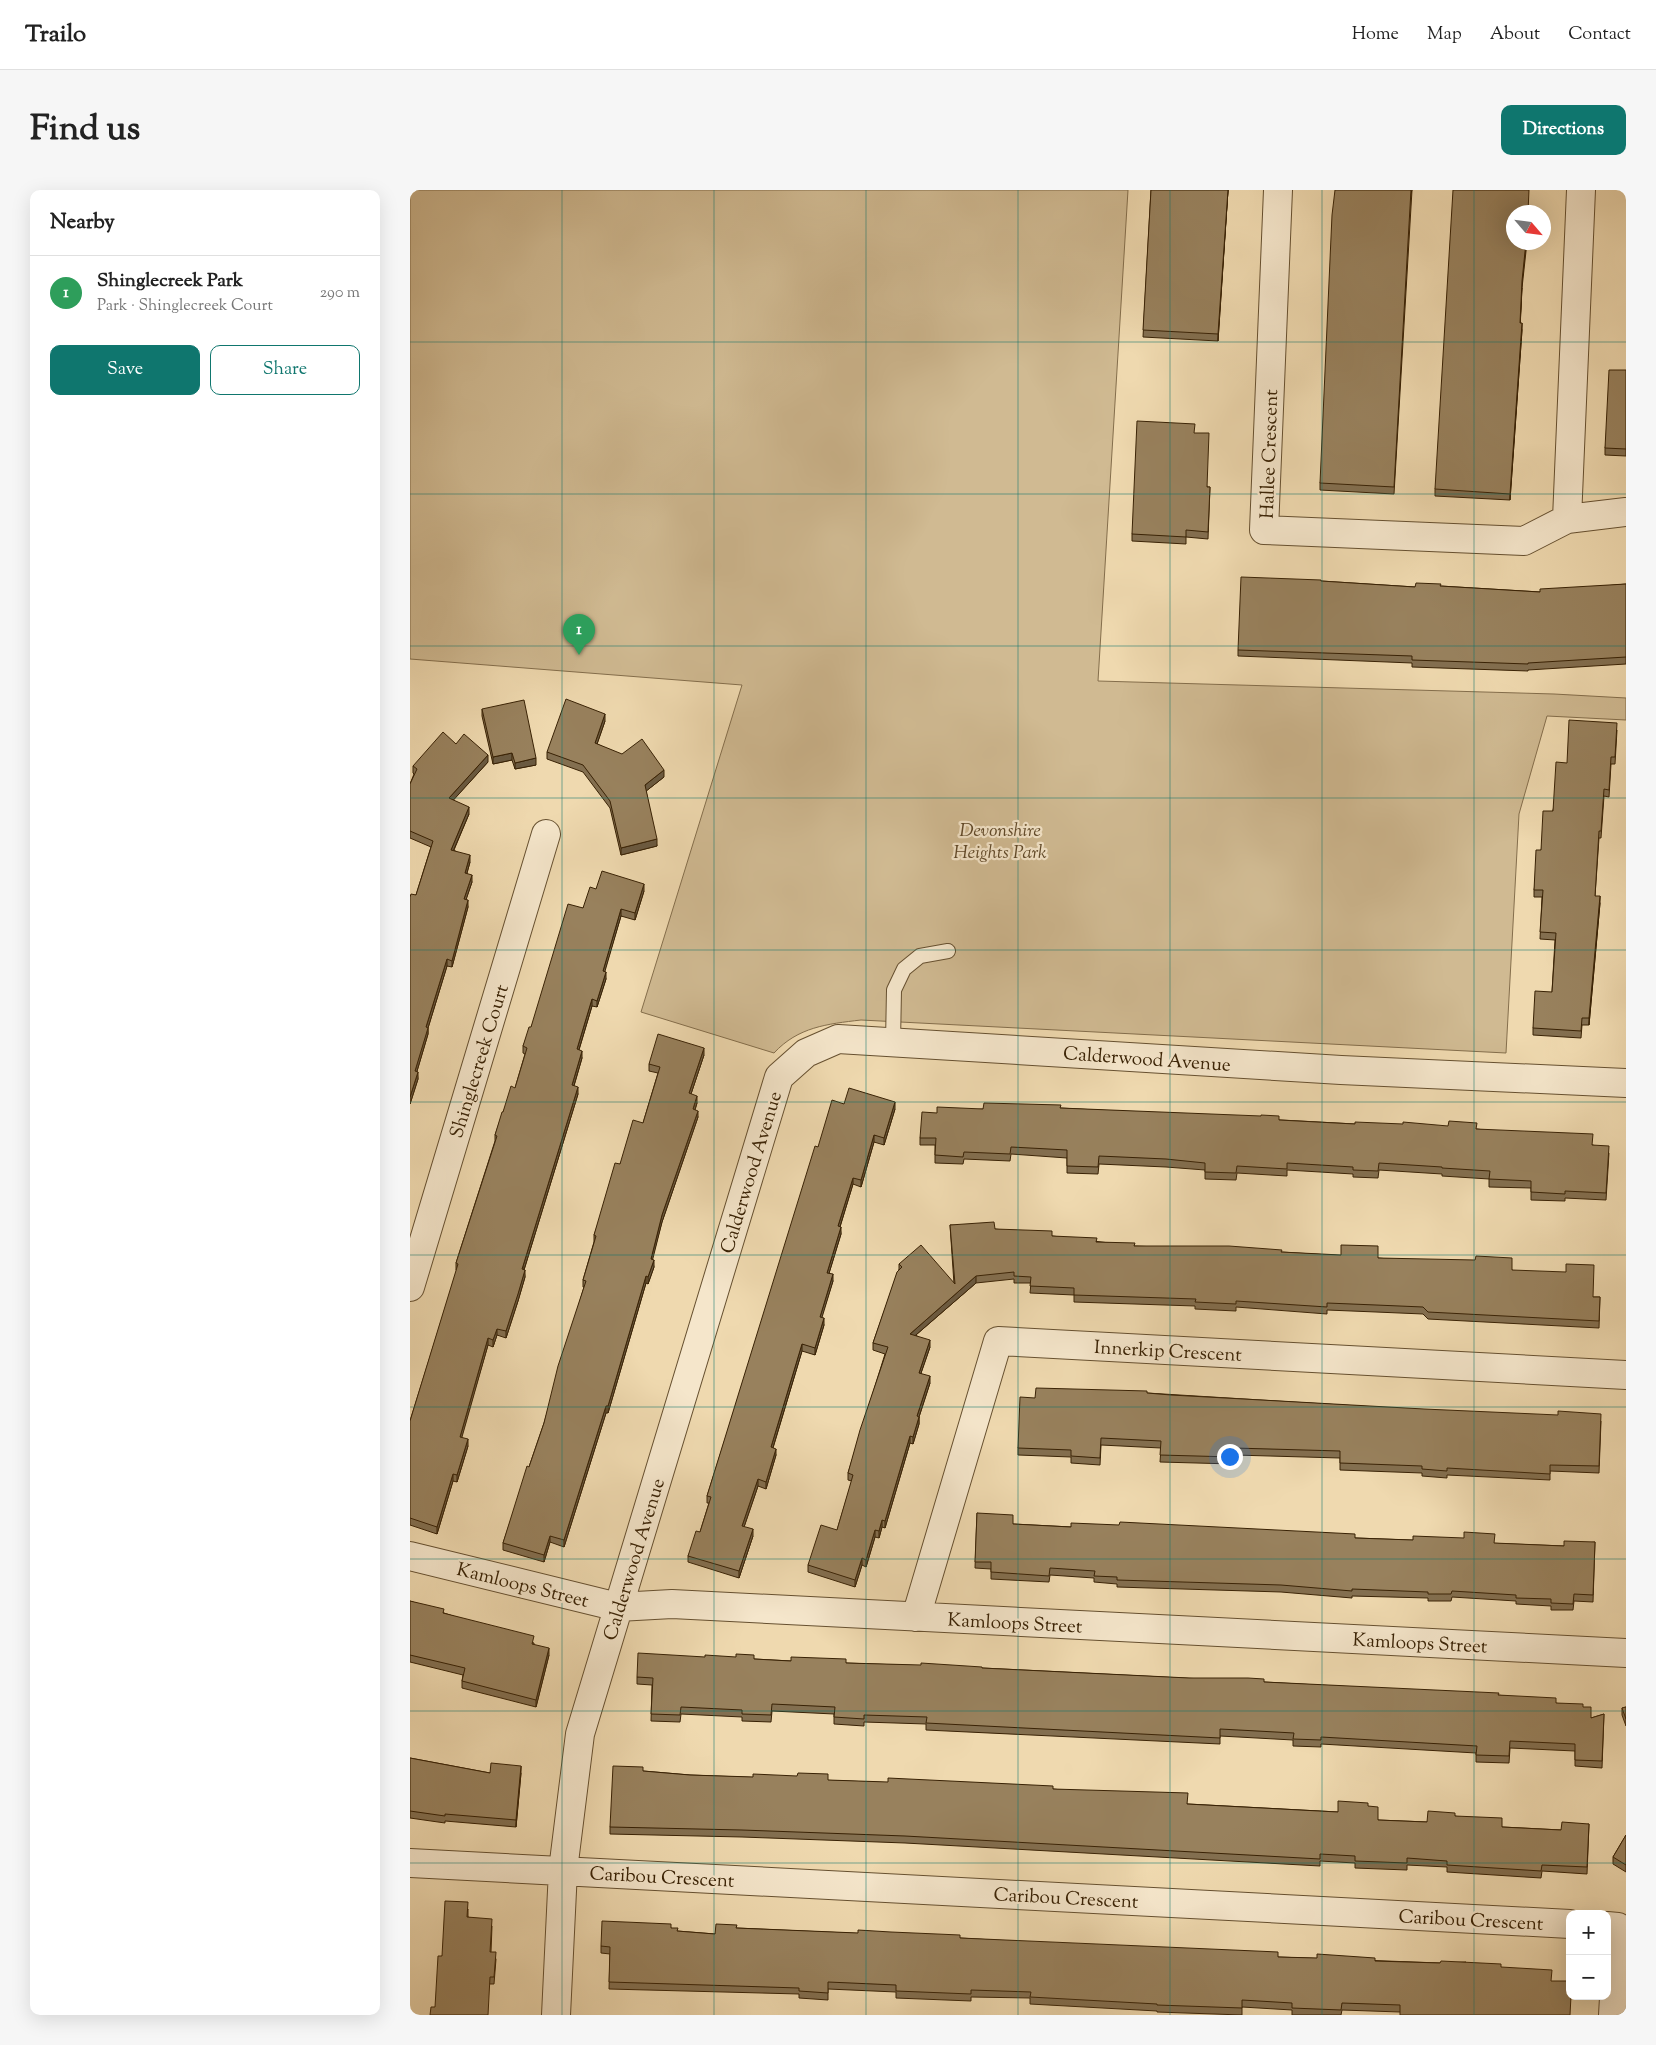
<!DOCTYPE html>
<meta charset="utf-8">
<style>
:root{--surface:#fff;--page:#f6f6f6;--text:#222;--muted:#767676;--line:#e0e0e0;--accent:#0f766e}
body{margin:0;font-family:"Sorts Mill Goudy",serif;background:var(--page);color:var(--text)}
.controls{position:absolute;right:15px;bottom:15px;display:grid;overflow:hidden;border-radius:10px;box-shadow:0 5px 20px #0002}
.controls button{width:45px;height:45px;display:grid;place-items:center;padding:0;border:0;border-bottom:1px solid var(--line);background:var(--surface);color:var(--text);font:25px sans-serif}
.compass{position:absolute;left:1096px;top:15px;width:45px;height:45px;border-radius:50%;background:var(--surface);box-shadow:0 5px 20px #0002;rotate:118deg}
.you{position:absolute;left:819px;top:1266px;width:18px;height:18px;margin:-12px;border:4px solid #fff;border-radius:50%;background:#1a73e8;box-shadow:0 0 0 8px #1a73e833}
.badge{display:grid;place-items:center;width:32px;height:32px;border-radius:50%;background:var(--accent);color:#fff;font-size:16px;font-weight:700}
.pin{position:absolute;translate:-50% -41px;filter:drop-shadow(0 1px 2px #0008)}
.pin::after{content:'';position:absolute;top:26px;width:18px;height:15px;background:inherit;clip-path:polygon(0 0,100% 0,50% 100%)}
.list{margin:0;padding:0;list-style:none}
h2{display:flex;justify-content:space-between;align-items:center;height:65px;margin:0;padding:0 20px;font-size:21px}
h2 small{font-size:16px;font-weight:400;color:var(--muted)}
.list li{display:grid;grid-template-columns:32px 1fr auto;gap:15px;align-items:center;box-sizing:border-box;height:75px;padding:0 20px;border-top:1px solid var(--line)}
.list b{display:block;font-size:19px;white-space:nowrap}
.list p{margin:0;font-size:16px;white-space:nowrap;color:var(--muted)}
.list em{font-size:16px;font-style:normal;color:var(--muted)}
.actions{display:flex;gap:10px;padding:15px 20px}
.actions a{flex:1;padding:11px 0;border:1px solid var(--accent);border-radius:10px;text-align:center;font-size:18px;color:var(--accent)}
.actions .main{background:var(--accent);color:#fff}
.map{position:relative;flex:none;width:1216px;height:1825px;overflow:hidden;border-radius:10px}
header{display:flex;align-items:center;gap:30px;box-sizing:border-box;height:70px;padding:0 25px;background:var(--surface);border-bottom:1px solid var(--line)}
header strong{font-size:24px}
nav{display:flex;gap:28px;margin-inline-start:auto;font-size:18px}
.intro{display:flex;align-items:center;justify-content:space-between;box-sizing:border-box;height:120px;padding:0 30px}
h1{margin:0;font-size:35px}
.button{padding:12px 22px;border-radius:10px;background:var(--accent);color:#fff;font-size:18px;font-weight:700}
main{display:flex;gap:30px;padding:0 30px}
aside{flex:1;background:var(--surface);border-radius:10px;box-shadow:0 5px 20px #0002}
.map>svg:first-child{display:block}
.green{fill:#d0ba92;stroke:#846e4c}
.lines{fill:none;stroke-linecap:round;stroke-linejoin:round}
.lane-casing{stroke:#665030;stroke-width:16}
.street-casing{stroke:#665030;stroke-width:30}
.lane{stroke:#f5e6cb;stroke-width:14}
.street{stroke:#f5e6cb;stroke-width:28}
.wall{fill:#836f50;stroke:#392205}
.shaded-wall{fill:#6a5a41;stroke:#392205}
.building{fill:#98815d;stroke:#392205}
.grid{fill:none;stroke:#0f766e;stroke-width:1;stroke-opacity:0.55}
.labels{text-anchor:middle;stroke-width:4.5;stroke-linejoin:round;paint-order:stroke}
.street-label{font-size:19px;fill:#392205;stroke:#f5e6cb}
.park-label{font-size:19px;font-style:italic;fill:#5f4828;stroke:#f5e6cb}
</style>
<header>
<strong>Trailo</strong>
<nav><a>Home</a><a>Map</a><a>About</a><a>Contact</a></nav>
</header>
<div class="intro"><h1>Find us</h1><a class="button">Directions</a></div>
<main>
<aside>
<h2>Nearby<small></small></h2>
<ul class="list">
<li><span class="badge" style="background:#2e9e5b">1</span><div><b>Shinglecreek Park</b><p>Park · Shinglecreek Court</p></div><em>290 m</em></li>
</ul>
<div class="actions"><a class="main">Save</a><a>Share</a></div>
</aside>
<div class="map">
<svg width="1216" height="1825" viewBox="0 0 1216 1825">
<rect width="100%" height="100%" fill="#efd9af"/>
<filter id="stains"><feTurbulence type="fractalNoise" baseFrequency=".004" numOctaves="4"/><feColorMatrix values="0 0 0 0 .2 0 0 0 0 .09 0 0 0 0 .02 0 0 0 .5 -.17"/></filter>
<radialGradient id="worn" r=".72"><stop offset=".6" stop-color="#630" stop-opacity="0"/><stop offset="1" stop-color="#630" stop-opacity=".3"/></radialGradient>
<path class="green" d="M0 0H718L688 491 1144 504 1216 508V530L1137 526 1109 624 1096 863 451 830C417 834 388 837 364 863L231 822 332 495 0 469Z"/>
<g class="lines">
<defs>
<path id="lane" d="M483 852 484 800 494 779 510 766 538 761"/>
<path id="street" d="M868 0 854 340 1114 351 1157 329 1216 322
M1157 329 1171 0
M0 1097 136 644
M0 1366 208 1417 262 1414 1216 1463
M506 1427 588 1151 1216 1185
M0 1673 1160 1734
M1197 1736 1208 1737 1203 1825
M146 1825 153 1680 170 1544 369 887 396 863 428 849 931 880 1216 893"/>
</defs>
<use href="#lane" class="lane-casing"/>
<use href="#street" class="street-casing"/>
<use href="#lane" class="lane"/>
<use href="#street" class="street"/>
</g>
<path class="wall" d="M741 0H818L808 151 733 147Z
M1002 0 984 304 910 300V293Z
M1112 98 1110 133 1112 140 1100 310 1025 306V299Z
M1216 180V266L1195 265V258Z
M785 243 797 297H800L798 349 776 347V354L722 351V344Z
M911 391 1005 397 1030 396 1130 402 1216 394V474L1118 480V481L1002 477V473L828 466V460Z
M72 519 126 575 105 579 102 570 83 574 72 526Z
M195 531 187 554 254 587 236 601 247 656 211 665 200 618 173 582 137 569V562Z
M1207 540 1205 574H1201L1199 607 1194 606 1191 648H1189L1185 706 1190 713 1179 835H1172L1171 848 1123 845V838L1142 802 1145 750 1130 749 1132 707H1124V700L1131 660 1157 573Z
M46 554 78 572 43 610 59 624 44 660 60 672 57 683 62 692 56 709 58 717 42 777 37 776 18 838V844L7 881 8 889 0 914V707L6 705 21 657 0 648V594L4 584 3 583V576Z
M186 699 234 701 225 730 211 726 194 782 196 789 187 817 182 816 169 860 172 868 164 896 168 904 114 1080 115 1087 108 1111 96 1148 87 1145 83 1157 78 1155 51 1247 58 1256 47 1292 43 1291 27 1344 0 1335V1231L47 1080H46V1073L85 951V945L93 922 105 898 115 864 113 863V856L173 718Z
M294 865 281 904 287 913 285 920 288 927 252 1032 242 1069 244 1077 238 1094 236 1093 198 1223H196L154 1357 140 1352 134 1372 93 1360V1353L134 1233 174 1097H173V1090L184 1052V1045L210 974 233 933 248 883 239 881V874Z
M434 914 485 919 474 955 464 952 451 997 443 994 430 1037 431 1044 419 1083 423 1091 411 1128 414 1135 405 1165 392 1161 363 1258 366 1265 356 1299 348 1296 334 1337 343 1346 329 1388 278 1372V1366L290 1342 299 1313H297V1306L408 957Z
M650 918 945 934 1067 939 1183 955 1199 963 1196 1010 1155 1008V1011L1121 1010V998L1079 997V989L1032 986V984L969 980 968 988 943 987V984L877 980V986L827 983 826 990 795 989V980L756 977 689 974 688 984 657 983V968L601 964 600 971 554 969 553 974 525 973V955H510V948L527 923 573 919Z
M540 1035 585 1039 724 1056 871 1062 968 1068 1102 1080 1183 1107H1190L1189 1138 1018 1129 1013 1124 966 1122 917 1120V1124L826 1117V1121L785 1119V1116L664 1112V1105L620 1103 621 1093H604V1089L566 1093 506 1145 520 1157 511 1183 520 1193 509 1227V1234L503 1254 500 1253 475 1338 472 1337 469 1348 465 1347 456 1377 452 1375 445 1397 398 1382V1375L427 1340 442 1291 438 1290V1283L475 1164 463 1160V1153L489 1079V1074L544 1094Z
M737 1203 1191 1231 1189 1283 1140 1281V1290L1037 1285V1288L1012 1286V1283L930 1280V1268L824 1265 823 1274 750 1272 751 1258 691 1255 690 1275 661 1273V1267L608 1265V1258L625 1208Z
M567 1323 603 1334 661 1337 1154 1356 1185 1352 1183 1412 1164 1411 1163 1420H1141V1416L1106 1414V1411L1042 1407 1041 1411H1018V1408L942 1406V1408L871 1402 707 1397V1394L684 1392V1388L640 1385 639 1392 581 1389V1379L565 1378Z
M0 1411 34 1423 124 1453V1455L139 1465 126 1517 52 1498V1491L53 1485 0 1472Z
M344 1469 381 1471 572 1478 854 1492 1088 1505 1173 1517 1181 1528 1194 1524 1192 1578 1165 1576V1561L1100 1558 1099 1573 1066 1572V1563L911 1554V1557L883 1556V1550L810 1546V1554L516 1540V1534L454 1532V1536L424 1534V1524L362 1521 361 1532 332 1531V1527L271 1524 270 1532 241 1531 242 1495 227 1494V1487Z
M1216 1517V1536L1212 1525V1518Z
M0 1568 80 1583H111L106 1637 35 1631V1633L0 1628Z
M233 1581 280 1585 643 1599 778 1614 928 1622 958 1616 968 1630 1017 1632 1045 1626 1092 1637 1151 1640 1179 1634 1177 1684 1132 1681 1131 1688 1037 1682V1677L997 1675V1680L945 1678V1673L910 1671V1676L495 1653 332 1647 200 1644V1637Z
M1216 1645V1682L1203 1674V1667Z
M58 1719V1727L82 1736 81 1762 86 1769 84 1794H80L32 1766Z
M261 1738 267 1741 305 1744 326 1738 550 1748 868 1767 1030 1773 1056 1772 990 1822 932 1820 931 1825H882V1820L832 1817V1825L747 1822V1821L620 1814V1808L561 1807V1811L486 1808V1802L418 1799V1810L389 1808V1804L199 1799 200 1764 191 1763V1756Z"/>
<path class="shaded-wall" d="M818 0 808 151V144Z
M1116 52H1117L1112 98 1110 139 1112 91Z
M1112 133V140L1100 310V304Z
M195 524V531L185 560V553Z
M102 563V570L83 574V567Z
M78 565V572L39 615V608Z
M126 568V575L105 579V573Z
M254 580V587L235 602V595Z
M59 617V624L41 666V660Z
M247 649V656L211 665V658Z
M60 665V672L55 690V683Z
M62 685V692L54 716V709Z
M234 694V701L225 730V723Z
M1190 706V713L1179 835V828Z
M58 710V717L42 777V771Z
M211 719V726L193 788V781Z
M37 769V776L18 838V844L5 888V881L16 837Z
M196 782V789L187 817V811Z
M182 809V816L167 866V859Z
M294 858V865L279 910V903Z
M172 861V868L162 902V895Z
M8 882V889L0 914V907Z
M168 897V904L113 1083V1076Z
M287 906V913L283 926V919Z
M485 912V919L474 955V948Z
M288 921V927L252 1032 241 1076V1069L252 1025Z
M464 945V952L451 997V990Z
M443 988V994L428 1043V1036Z
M431 1037V1044L417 1090V1083Z
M244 1070V1077L238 1094V1087Z
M115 1080V1087L108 1111 96 1148V1141Z
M423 1084V1091L410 1134V1127Z
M236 1086V1093L198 1223V1216Z
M566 1086V1093L500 1150V1144Z
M414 1128V1135L405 1165V1158Z
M87 1139V1145L83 1157V1150Z
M78 1148V1155L50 1254V1247Z
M520 1150V1157L509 1189V1183Z
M392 1154V1161L361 1264V1257Z
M520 1186V1193L507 1233V1226Z
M196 1216V1223L154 1357V1350Z
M509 1227V1234L503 1254V1247Z
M500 1246V1253L475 1338V1331Z
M58 1249V1256L47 1292V1285Z
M366 1259V1265L356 1299V1292Z
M43 1284V1291L27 1344V1337Z
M348 1289V1296L332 1343V1336Z
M472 1330V1337L469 1348V1341Z
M343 1339V1346L329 1388V1381Z
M465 1340V1347L456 1377V1370Z
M140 1346V1352L134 1372V1365Z
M452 1368V1375L445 1397V1390Z
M139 1458V1465L126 1517V1510Z
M111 1576V1583L106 1637V1630Z"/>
<path class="building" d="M741 0H818L808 144 733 140Z
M925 0H1001L984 297 910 293 922 25Z
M1043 0H1119L1118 22H1104V52H1116L1112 91 1110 133H1112L1100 304 1025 299Z
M1199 180H1216V259L1195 258Z
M727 231 785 234 784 243H799L797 297H800L798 342 776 340V347L722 344Z
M831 387 911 390V391L1005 397 1006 393 1031 394 1030 396 1130 402V399L1216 394V467L1118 473V474L1002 470V466L828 460Z
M156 509 195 524 185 553 212 564 232 549 254 580 235 595 247 649 211 658 200 611 173 575 137 562Z
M114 510 126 568 105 573 102 563 83 567 72 519Z
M1159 530 1207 533 1205 567H1201L1199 600 1194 599 1191 641H1189L1185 706H1190L1179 828H1172L1171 841 1123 838 1125 801 1142 802 1146 743 1130 742 1133 700H1124L1126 660H1131L1133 621H1143L1146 572 1157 573Z
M33 542 46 554 54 544 78 565 39 608 59 617 41 660 60 665 55 683 62 685 54 709 58 710 42 771 37 769 16 837 18 838 5 881 8 882 0 907V707L1 704 6 705 23 651 0 641V594L7 579 3 576Z
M192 681 234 694 225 723 211 719 193 781 196 782 187 811 182 809 167 859 172 861 162 895 168 897 113 1076 112 1079 115 1080 108 1104 96 1141 87 1139 83 1150 78 1148 50 1247 58 1249 47 1285 43 1284 27 1337 0 1328V1231L48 1074 46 1073 87 946 85 945 92 922H93L101 896 105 898 117 858 113 856 119 837H121L158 714 173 718 180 697 186 699Z
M248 844 294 858 279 903 287 906 283 919 288 921 252 1025 241 1069 244 1070 238 1087 236 1086 198 1216H196L154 1350 140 1346 134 1365 93 1353 117 1276 119 1277 134 1233 148 1176 176 1091 173 1090 186 1046 184 1045 205 973 210 974 223 930 233 933 250 877 239 874Z
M439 898 485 912 474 948 464 945 451 990 443 988 428 1036 431 1037 417 1083 423 1084 410 1127 414 1128 405 1158 392 1154 361 1257 366 1259 356 1292 348 1289 332 1336 343 1339 329 1381 278 1366 286 1341 290 1342 301 1307 297 1306 405 956 408 957 422 910 434 914Z
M574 913 651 915 650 918 851 926V925L869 926V930L945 934V932L993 934V932L1038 936 1039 931 1067 933 1066 939 1183 944 1182 955 1199 956 1196 1003 1155 1001V1004L1121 1002V991L1079 989 1080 981 1032 978V977L969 973 968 981 943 980V977L877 973V979L827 976 826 983 795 982V973L756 969 689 966 688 977 657 976V960L601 957 600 964 554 962 553 967 525 965 526 948H510L512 922 527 923V917L573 919Z
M584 1032 585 1039 642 1041V1046L687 1048 686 1052 725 1053 724 1056H819L872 1060 871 1062 931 1065V1055L968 1056V1068L1065 1070 1066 1066 1102 1068V1080L1156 1082V1074L1184 1075 1183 1107H1190L1189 1131 1018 1122 1013 1117 966 1115 917 1113V1117L826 1111V1114L785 1112 786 1109 664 1105V1098L620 1096 621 1087 604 1086V1082L566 1086 500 1144 520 1150 509 1183 520 1186 507 1226 509 1227 503 1247 500 1246 475 1331 472 1330 469 1341 465 1340 456 1370 452 1368 445 1390 398 1375 411 1335 427 1340 443 1285 438 1283 450 1240 478 1157 463 1153 487 1082 492 1077 489 1074 511 1055 545 1094 540 1035Z
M626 1198 737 1201V1203L761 1205 1014 1219 1148 1225V1221L1191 1224 1189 1276 1140 1275V1284L1037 1278V1281L1012 1279V1276L930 1273V1261L824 1258 823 1267 750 1265 751 1251 691 1248 690 1268 661 1266V1260L608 1258 610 1207 625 1208Z
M567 1323 603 1325V1334L661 1337V1333L709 1335 710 1332 945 1344V1348L1003 1350V1346L1054 1348V1342L1085 1344 1084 1353 1154 1356V1351L1185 1352 1183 1405 1164 1404 1163 1414 1141 1413V1409L1106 1408V1405L1042 1401 1041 1404H1018V1402L942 1399V1401L871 1395 707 1390V1387L684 1386 685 1381 640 1378 639 1386 581 1382V1372H565Z
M0 1411 34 1419 33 1423 124 1446 122 1454 139 1458 126 1510 52 1491 55 1478 0 1465Z
M228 1463 295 1467V1465L326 1467V1464L344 1465V1469L381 1471V1467L436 1469V1473L511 1475V1473L572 1477V1478L779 1488H838L854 1489V1492L1089 1503 1088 1505 1146 1508V1513L1173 1514V1517H1181V1528L1194 1524 1192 1571 1165 1570V1554L1100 1551 1099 1566 1066 1565 1067 1556 911 1547V1550L883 1549 884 1543 810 1539V1548L516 1533 517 1527 454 1525V1529L424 1527 425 1517 362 1514 361 1525 332 1524V1520L271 1517 270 1525 241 1524 243 1488 227 1487Z
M1216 1517V1529L1212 1518Z
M0 1568 80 1583 81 1573 111 1576 106 1630 35 1624V1626L0 1621Z
M203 1576 233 1577V1581L280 1585 343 1587V1584L387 1586 388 1583 418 1584V1590L478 1592V1588L643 1596V1599L778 1603 777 1614 928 1622V1611L958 1613V1616L968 1617V1630L1017 1632 1018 1621 1045 1623V1626L1092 1628V1637L1151 1640 1152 1632 1179 1634 1177 1677 1132 1675 1131 1681 1037 1675V1671L997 1668V1673L945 1671V1666L910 1664V1669L495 1646 332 1640 200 1637Z
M1216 1645V1675L1203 1667Z
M35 1711 58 1712 57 1727 82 1729 80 1762H86L84 1787H80L78 1825H20L21 1817H25L28 1766H32Z
M192 1731 261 1734V1738H268L267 1741 305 1744 306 1734 327 1735 326 1738 448 1743V1740L481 1742 550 1745V1748L868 1762V1767L907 1768V1764L965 1768V1771L1030 1773 1031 1771 1091 1774V1777L1142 1780 1141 1791H1160V1806H1161L1160 1825H990V1815L932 1813 931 1820 882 1818V1813L832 1810V1818L747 1815V1814L620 1807 621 1802 561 1800V1804L486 1801V1795L418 1792V1803L389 1801V1798L199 1792 200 1757 191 1756Z"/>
<path class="grid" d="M152 0V1825M304 0V1825M456 0V1825M608 0V1825M760 0V1825M912 0V1825M1064 0V1825M0 152H1216M0 304H1216M0 456H1216M0 608H1216M0 760H1216M0 912H1216M0 1065H1216M0 1217H1216M0 1369H1216M0 1521H1216M0 1673H1216"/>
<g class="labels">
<g class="street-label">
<text transform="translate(858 264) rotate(-88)" y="7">Hallee Crescent</text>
<text transform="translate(737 868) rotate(4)" y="7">Calderwood Avenue</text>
<text transform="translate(68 871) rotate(-73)" y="7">Shinglecreek Court</text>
<text transform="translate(340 982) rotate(-73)" y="7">Calderwood Avenue</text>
<text transform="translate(758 1160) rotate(3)" y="7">Innerkip Crescent</text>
<text transform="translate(223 1369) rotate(-73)" y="7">Calderwood Avenue</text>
<text transform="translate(113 1394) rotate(14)" y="7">Kamloops Street</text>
<text transform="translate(605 1432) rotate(3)" y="7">Kamloops Street</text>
<text transform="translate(1010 1452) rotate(3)" y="7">Kamloops Street</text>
<text transform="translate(252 1686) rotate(3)" y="7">Caribou Crescent</text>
<text transform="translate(656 1707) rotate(3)" y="7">Caribou Crescent</text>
<text transform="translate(1061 1729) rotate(3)" y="7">Caribou Crescent</text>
</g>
<g class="park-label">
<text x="590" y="646">Devonshire<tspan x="590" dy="22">Heights Park</tspan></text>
</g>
</g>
<rect width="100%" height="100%" filter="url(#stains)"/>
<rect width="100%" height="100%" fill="url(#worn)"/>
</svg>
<div class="controls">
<button>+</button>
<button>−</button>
</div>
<svg class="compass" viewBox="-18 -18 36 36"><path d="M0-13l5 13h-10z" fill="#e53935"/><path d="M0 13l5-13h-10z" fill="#767676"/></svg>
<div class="you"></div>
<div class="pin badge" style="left:169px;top:465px;background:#2e9e5b">1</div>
</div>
</main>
